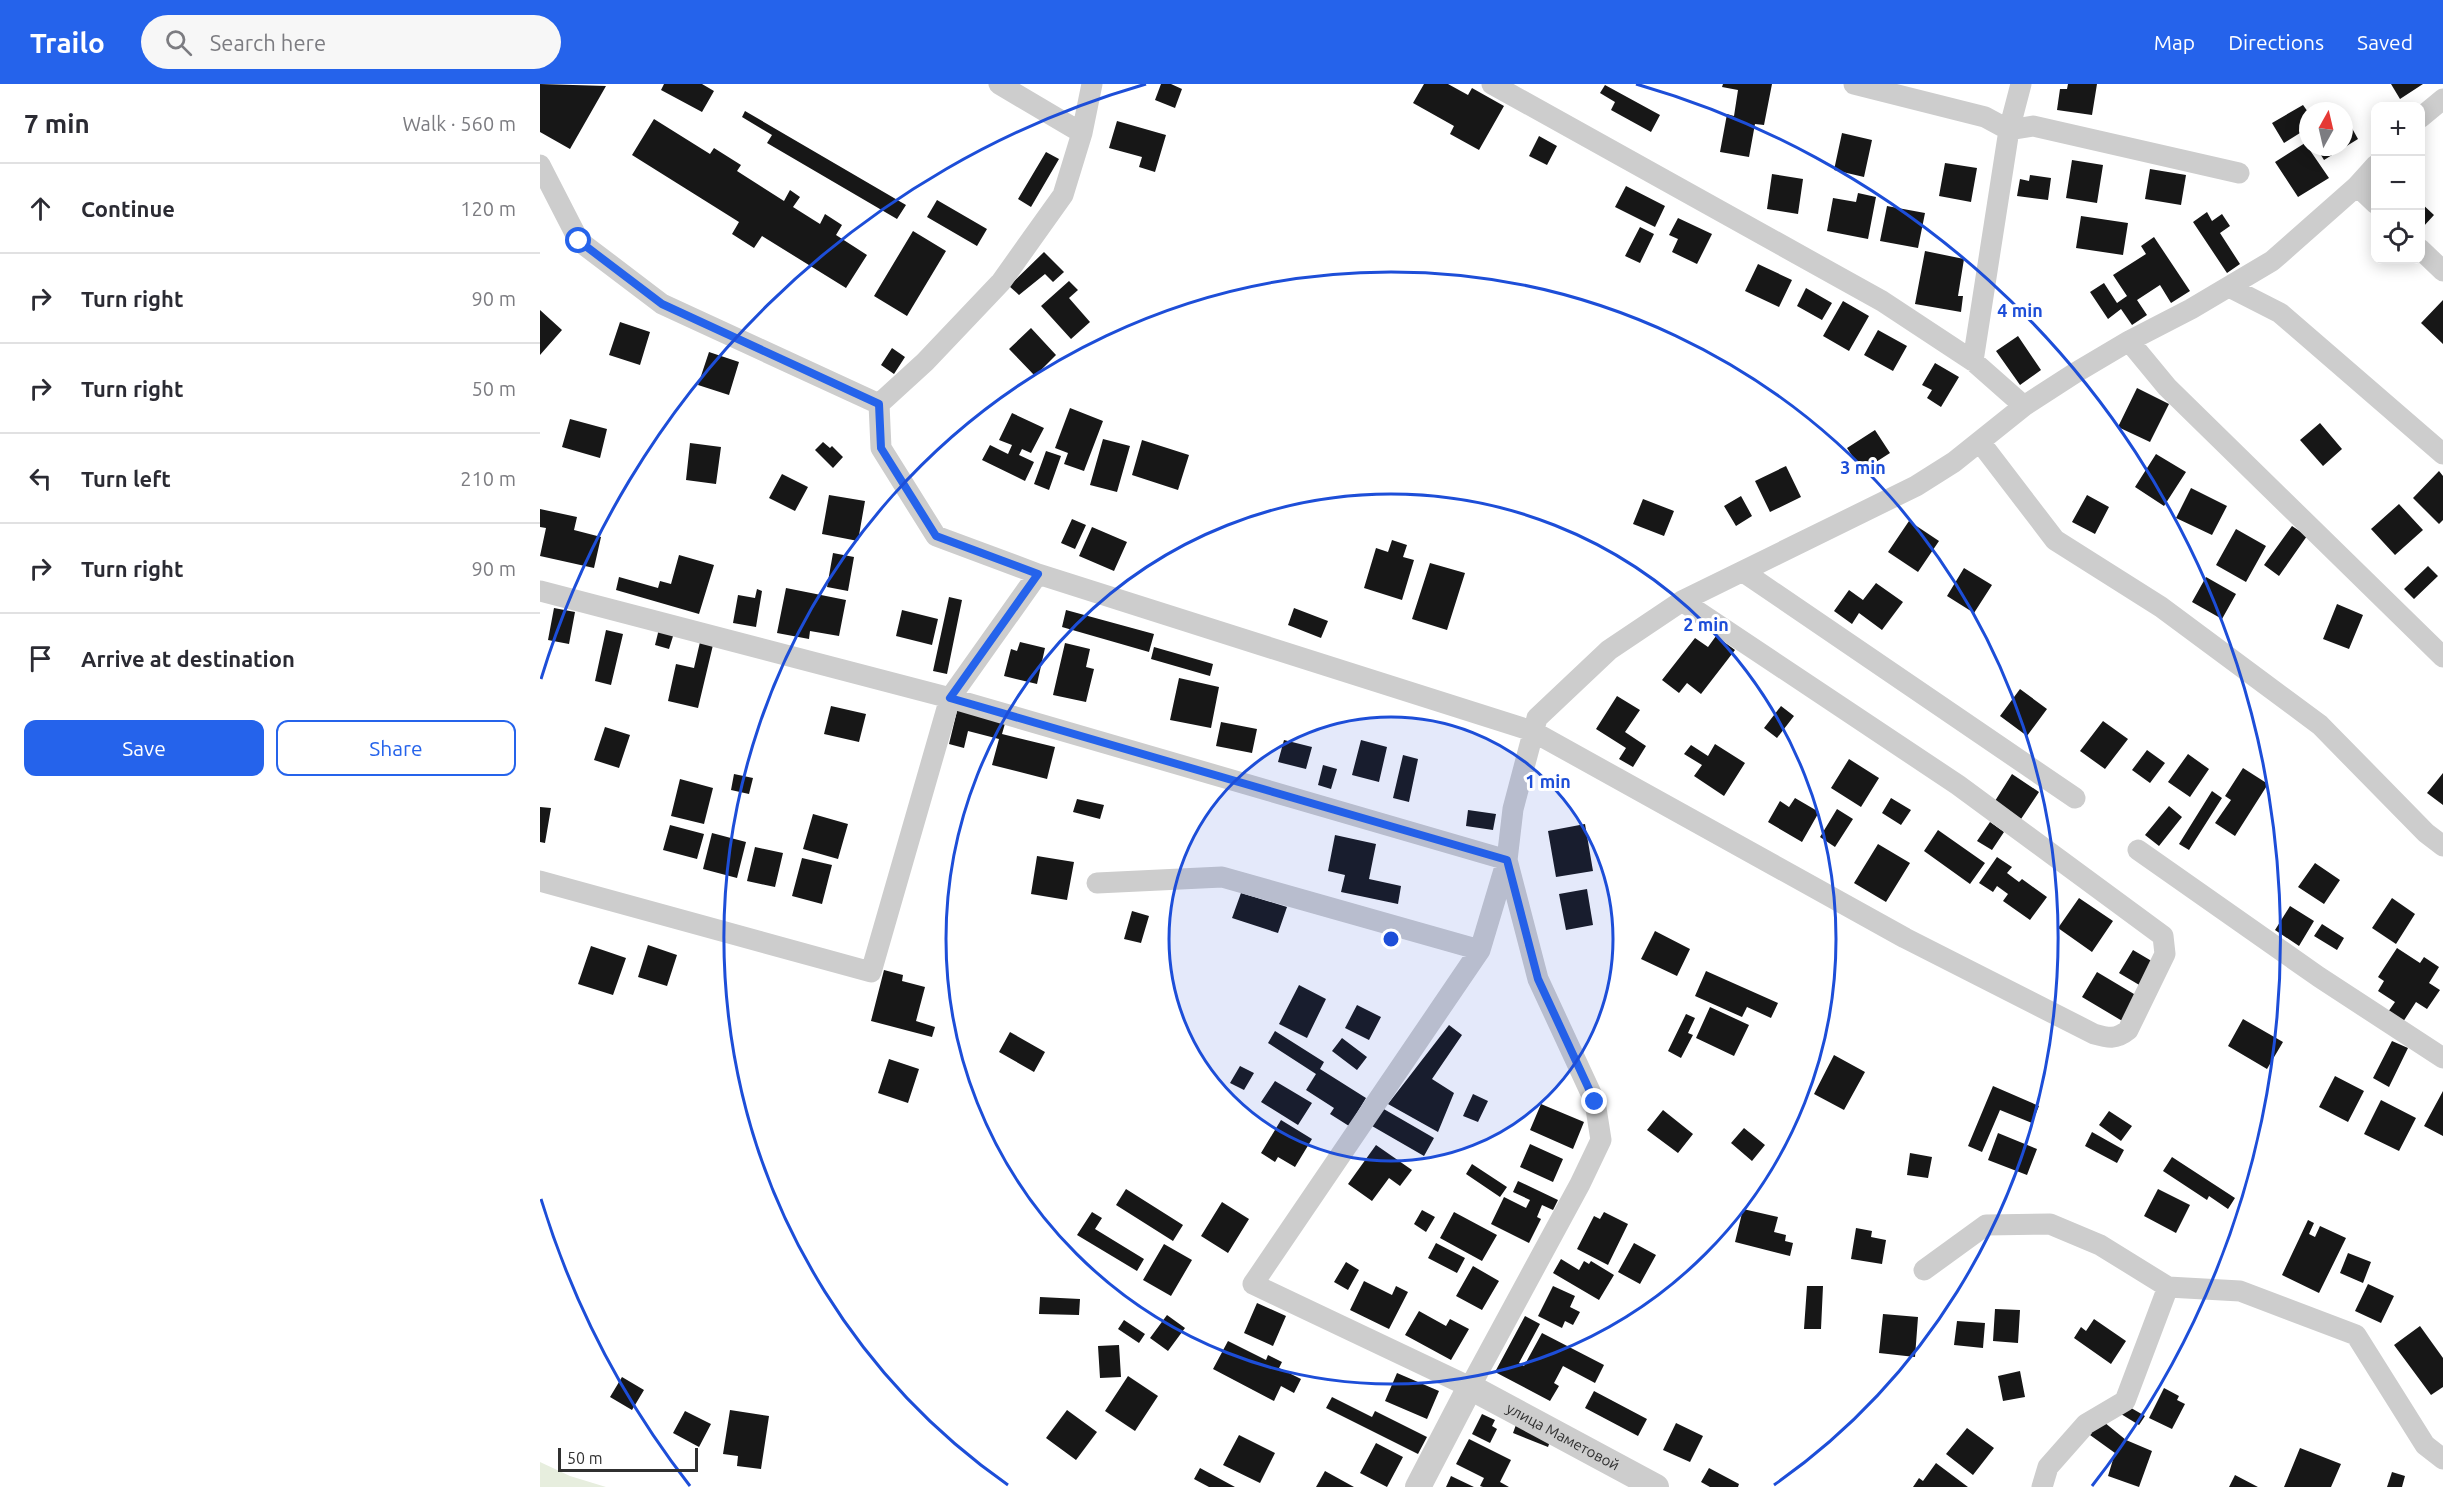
<!DOCTYPE html>
<meta charset="utf-8">
<style>
:root{--surface:#fff;--page:#f7f7f7;--text:#2b2b33;--muted:#7c7c81;--line:#e1e1e2;--accent:#2563eb}
body{margin:0;font-family:Ubuntu,sans-serif;background:var(--page);color:var(--text)}
.controls{position:absolute;right:18px;top:18px;display:grid;overflow:hidden;border-radius:12px;box-shadow:0 3px 15px #0003}
.controls button{width:54px;height:54px;display:grid;place-items:center;padding:0;border:0;border-bottom:2px solid var(--line);background:var(--surface);color:var(--text);font:30px sans-serif}
.compass{position:absolute;left:1759px;top:18px;width:54px;height:54px;border-radius:50%;background:var(--surface);box-shadow:0 3px 15px #0003;rotate:8deg}
.scale{position:absolute;left:18px;bottom:15px;width:140px;box-sizing:border-box;padding-left:6px;border:3px solid #303030;border-top:0;font-size:16px;line-height:21px;white-space:nowrap;color:#303030;-webkit-text-stroke:4px #fff;paint-order:stroke}
.stop{position:absolute;width:18px;height:18px;margin:-14px;border:4px solid #2563eb;border-radius:50%;background:#fff}
.stop.end{background:#2563eb;border-color:#fff;box-shadow:0 2px 6px #0008}
.list{margin:0;padding:0;list-style:none}
h2{display:flex;justify-content:space-between;align-items:center;height:78px;margin:0;padding:0 24px;font-size:26px}
h2 small{font-size:20px;font-weight:400;color:var(--muted)}
.list li{display:grid;grid-template-columns:39px 1fr auto;gap:18px;align-items:center;box-sizing:border-box;height:90px;padding:0 24px;border-top:2px solid var(--line)}
.list b{display:block;font-size:22px;white-space:nowrap}
.list em{font-size:20px;font-style:normal;color:var(--muted)}
.actions{display:flex;gap:12px;padding:18px 24px}
.actions a{flex:1;padding:14px 0;border:2px solid var(--accent);border-radius:12px;text-align:center;font-size:21px;color:var(--accent)}
.actions .main{background:var(--accent);color:#fff}
.icon{flex:none;width:33px;height:33px;fill:none;stroke:currentColor;stroke-width:2;stroke-linecap:round;stroke-linejoin:round}
.map{position:relative;flex:none;width:1903px;height:1403px;overflow:hidden}
header{display:flex;align-items:center;gap:36px;box-sizing:border-box;height:84px;padding:0 30px;background:var(--accent);color:#fff}
header strong{font-size:28px}
nav{display:flex;gap:33px;margin-inline-start:auto;font-size:21px}
.search{width:420px;height:54px;background:var(--page);display:flex;align-items:center;gap:15px;box-sizing:border-box;padding:0 21px;border-radius:33px;color:var(--muted);font-size:22px}
main{display:flex}
aside{flex:1;background:var(--surface)}
.map>svg:first-child{display:block}
.green{fill:#e7eede}
.building{fill:#171717}
.lines{fill:none;stroke-linecap:round;stroke-linejoin:round}
.minor{stroke:#cdcdcd;stroke-width:21}
.tertiary{stroke:#cdcdcd;stroke-width:26}
.route{stroke:#2563eb;stroke-width:8}
.ring{fill:none;stroke:#1d4ed8;stroke-width:3}
.labels{text-anchor:middle;stroke-width:6;stroke-linejoin:round;paint-order:stroke}
.street-label{font-size:15px;fill:#303030;stroke:#fff}
.centre{fill:#1d4ed8;stroke:#fff;stroke-width:3}
.ring-label{font-size:18px;text-anchor:middle;font-weight:bold;fill:#1d4ed8;stroke:#fff;stroke-width:6;stroke-linejoin:round;paint-order:stroke}
</style>
<header>
<strong>Trailo</strong>
<div class="search"><svg class="icon" aria-label="search" viewBox="0 0 24 24"><circle cx="10" cy="10" r="6"/><path d="M15 15l6 6"/></svg>Search here</div>
<nav><a>Map</a><a>Directions</a><a>Saved</a></nav>
</header>
<main>
<aside>
<h2>7 min<small>Walk · 560 m</small></h2>
<ul class="list">
<li><svg class="icon" aria-label="ahead" viewBox="0 0 24 24"><path d="M12 20V5M6 11l6-6 6 6"/></svg><div><b>Continue</b></div><em>120 m</em></li>
<li><svg class="icon" aria-label="right" viewBox="0 0 24 24"><path d="M7 20v-9h11M14 6l5 5-5 5"/></svg><div><b>Turn right</b></div><em>90 m</em></li>
<li><svg class="icon" aria-label="right" viewBox="0 0 24 24"><path d="M7 20v-9h11M14 6l5 5-5 5"/></svg><div><b>Turn right</b></div><em>50 m</em></li>
<li><svg class="icon" aria-label="left" viewBox="0 0 24 24"><path d="M17 20v-9H6M10 6l-5 5 5 5"/></svg><div><b>Turn left</b></div><em>210 m</em></li>
<li><svg class="icon" aria-label="right" viewBox="0 0 24 24"><path d="M7 20v-9h11M14 6l5 5-5 5"/></svg><div><b>Turn right</b></div><em>90 m</em></li>
<li><svg class="icon" aria-label="arrive" viewBox="0 0 24 24"><path d="M6 21V4h12l-3 4 3 4H6"/></svg><div><b>Arrive at destination</b></div></li>
</ul>
<div class="actions"><a class="main">Save</a><a>Share</a></div>
</aside>
<div class="map">
<svg width="1903" height="1403" viewBox="0 0 1903 1403">
<rect width="100%" height="100%" fill="#fff"/>
<path class="green" d="M0 1378 30 1392 66 1403H0Z"/>
<path class="building" d="M0 0 66 2 30 65 0 48Z
M124 0H162L174 7 162 28 121 6Z
M621 0H631L642 5 635 24 615 16Z
M884 0H908L928 11 932 4 964 22 939 66 910 50 914 42 873 19Z
M1183 0H1232L1224 41 1215 40 1209 73 1180 68 1187 30 1194 32 1198 6 1182 3Z
M1528 0H1557L1552 31 1517 26 1520 5H1527Z
M1851 0H1883L1860 15Z
M1065 1 1120 31 1111 48 1071 26 1075 18 1060 9Z
M1763 21 1768 28V44L1744 59 1732 39Z
M205 27 366 121 357 135 227 59 232 51 202 33Z
M114 35 170 70 174 64 201 81 197 87 244 117 250 106 260 113 253 123 280 140 285 130 302 141 296 151 327 171 306 204 222 152 214 164 192 150 199 138 92 71Z
M577 37 626 51 615 88 599 83 602 73 569 64Z
M1808 37 1818 55 1784 76 1776 63H1804V39Z
M1302 49 1332 56 1324 93 1294 86Z
M999 52 1017 62 1007 81 989 72Z
M1765 59 1789 94 1758 113 1735 78Z
M506 68 519 75 491 123 478 115Z
M1532 76 1563 81 1557 119 1526 114Z
M1405 79 1437 84 1431 118 1399 112Z
M1610 85 1646 91 1641 121 1605 115Z
M1232 90 1263 95 1258 130 1227 125Z
M1490 91 1511 94 1508 116 1477 112 1480 95 1489 97Z
M1086 102 1125 122 1115 143 1075 123Z
M1318 109 1336 113 1328 155 1287 147 1293 114 1316 118Z
M397 116 447 145 437 162 387 133Z
M1880 118 1894 131 1883 143 1880 141Z
M1347 122 1385 129 1378 164 1340 157Z
M1667 128 1672 137 1682 130 1690 142 1680 149 1700 180 1687 189 1653 138Z
M1541 132 1588 139 1583 171 1536 164Z
M1138 134 1172 150 1157 180 1132 168 1138 155 1129 151Z
M1100 143 1114 150 1100 179 1085 172Z
M373 147 406 167 367 232 334 212Z
M1614 153 1650 207 1631 219 1620 201 1597 216 1607 231 1592 241 1581 225 1568 235 1550 208 1564 199 1577 219 1587 212 1573 191 1606 170 1601 162Z
M1385 167 1424 175 1418 212H1423L1421 228 1375 220Z
M504 168 524 188 513 198 505 190 479 211 469 202Z
M1218 180 1252 196 1239 223 1205 207Z
M529 197 538 206 529 214 550 238 531 255 501 222Z
M1266 204 1292 219 1282 236 1257 222Z
M1903 216V260L1881 239Z
M1303 217 1329 232 1309 267 1283 252Z
M0 226 22 246 0 271Z
M80 238 110 248 100 281 69 271Z
M491 244 516 271 495 292 469 265Z
M1338 246 1367 262 1353 287 1324 271Z
M1478 252 1501 286 1480 301 1456 267Z
M352 264 365 273 354 290 341 281Z
M169 268 199 278 189 311 158 301Z
M1395 279 1419 293 1401 323 1387 314 1392 306 1382 301Z
M1597 304 1629 320 1610 358 1578 343Z
M530 324 563 337 544 387 524 380 528 369 515 364Z
M472 329 504 344 491 369 482 365 479 371 494 378 485 397 442 376 450 361 468 370 472 361 459 356Z
M30 335 67 345 60 374 22 363Z
M1780 339 1802 365 1783 382 1760 356Z
M1335 346 1350 369 1322 387 1307 364Z
M563 355 590 362 577 408 550 401Z
M602 356 649 371 638 406 592 391Z
M283 358 290 364 292 362 303 373 293 384 275 366Z
M150 359 181 363 176 400 146 396Z
M506 367 521 372 509 406 494 400Z
M1616 370 1646 388 1624 422 1595 403Z
M1246 382 1261 413 1230 428 1215 397Z
M1899 387 1903 392V436L1899 440 1873 414Z
M242 390 268 403 255 427 229 414Z
M1651 404 1687 422 1672 451 1636 434Z
M289 411 325 417 318 457 282 450Z
M1547 411 1569 423 1555 450 1532 438Z
M1201 412 1212 432 1196 442 1184 422Z
M1103 415 1134 427 1124 452 1093 440Z
M1859 420 1883 446 1855 471 1831 445Z
M0 425 37 433 34 446 61 453 54 484 0 472 6 444 0 443Z
M532 435 546 441 535 465 521 459Z
M1369 437 1399 457 1378 488 1348 468Z
M1752 442 1767 452 1739 492 1724 481Z
M552 443 587 458 574 487 539 472Z
M1696 445 1726 462 1706 498 1676 481Z
M852 456 867 461 863 473 874 476 862 516 824 504 836 464 848 468Z
M293 469 314 473 308 507 287 503Z
M139 471 174 481 159 530 76 506 79 493 118 504 120 497 131 500Z
M890 479 925 489 907 546 872 535Z
M1888 482 1898 492 1874 515 1864 505Z
M1424 484 1452 501 1434 529 1407 512Z
M1666 493 1696 510 1682 535 1652 518Z
M1336 499 1363 518 1342 546 1319 529 1312 540 1294 527 1309 506 1323 516Z
M246 504 306 516 299 552 270 547 269 555 237 549Z
M217 505 222 507 216 543 193 539 198 511 215 514Z
M409 513 422 516 407 590 393 587Z
M1797 520 1823 531 1809 565 1783 555Z
M14 524 35 528 29 560 8 556Z
M754 524 788 537 781 554 748 541Z
M362 526 398 535 392 561 356 552Z
M526 526 614 550 609 568 522 543Z
M119 545 134 549 129 565 115 561Z
M66 546 83 550 71 601 55 597Z
M1176 552 1195 566 1161 610 1147 599 1139 609 1122 596 1155 554 1168 563Z
M160 558 173 561 158 624 128 617 136 580 154 584Z
M480 558 505 564 497 600 464 592 471 565 477 567Z
M525 559 550 565 546 583 554 585 546 618 513 611Z
M614 563 673 580 670 592 611 575Z
M639 594 679 603 671 644 630 636Z
M1480 605 1507 625 1487 652 1460 632Z
M1077 612 1100 626 1085 648 1106 662 1093 683 1079 675 1086 664 1056 645Z
M291 622 326 630 319 658 284 650Z
M1241 622 1254 632 1237 654 1224 644Z
M418 623 466 636 462 650 515 663 507 695 452 681 459 655 428 647 424 664 409 660Z
M1563 637 1588 655 1565 685 1540 667Z
M681 638 717 645 712 669 676 662Z
M65 643 90 651 79 684 54 676Z
M744 656 772 663 766 685 738 678Z
M821 656 847 663 839 698 812 691Z
M1175 660 1205 679 1184 712 1154 692 1162 681 1144 670 1151 661 1168 672Z
M1607 666 1625 679 1610 699 1592 686Z
M1648 670 1669 685 1650 713 1628 698Z
M863 671 878 675 869 718 853 714Z
M1309 675 1339 694 1321 723 1291 704Z
M783 681 797 685 791 705 778 701Z
M1703 684 1728 700 1695 752 1675 739 1691 716 1685 712Z
M1903 689V721L1887 709Z
M194 690 213 694 209 710 191 706Z
M1472 690 1499 708 1481 735 1455 717Z
M140 695 173 704 164 740 131 732Z
M1672 707 1682 714 1649 766 1639 760Z
M1255 714 1279 728 1262 758 1228 738 1240 717 1249 723Z
M1351 714 1371 726 1361 741 1342 729Z
M537 715 564 721 560 735 533 728Z
M1629 722 1642 733 1619 762 1605 751Z
M0 723 11 724 5 759 0 758Z
M1297 725 1313 735 1295 763 1280 753Z
M928 726 956 730 953 746 926 742Z
M273 730 308 740 298 775 263 765Z
M1450 738 1464 748 1452 766 1437 757Z
M1045 740 1053 787 1016 793 1008 747Z
M130 741 164 750 157 775 123 766Z
M1398 746 1445 779 1430 800 1384 767Z
M172 749 206 758 197 794 163 785Z
M795 751 836 760 829 795 861 802 858 820 801 808 805 791 788 787Z
M1338 760 1370 779 1346 818 1314 799Z
M215 763 243 769 235 803 207 797Z
M497 772 534 778 527 816 491 810Z
M1457 773 1472 783 1467 789 1479 798 1482 795 1507 813 1490 836 1463 817 1468 810 1457 802 1453 808 1439 799Z
M262 774 292 781 282 820 252 812Z
M1775 779 1800 796 1784 820 1758 803Z
M1047 805 1053 841 1026 846 1019 810Z
M701 809 747 823 738 849 692 834Z
M1539 814 1573 837 1552 868 1518 844Z
M1852 814 1875 830 1856 860 1832 844Z
M1750 822 1774 837 1759 862 1735 846Z
M592 827 609 832 601 859 584 855Z
M1782 840 1804 854 1797 866 1774 852Z
M1115 847 1150 865 1137 892 1101 875Z
M108 861 137 871 127 902 98 893Z
M51 862 86 874 73 911 38 900Z
M1857 864 1880 879 1884 873 1899 883 1889 899 1900 906 1887 925 1876 918 1863 938 1848 928 1855 918 1838 907 1844 897 1838 893Z
M1593 866 1615 879 1601 902 1579 889Z
M344 886 363 891 362 897 385 903 376 937 395 943 392 953 331 937Z
M1166 887 1238 919 1231 934 1207 923 1202 933 1155 912Z
M1557 888 1599 913 1584 938 1542 913Z
M759 901 786 915 767 954 739 940Z
M817 921 841 933 829 956 805 944Z
M1170 923 1209 941 1194 972 1156 954Z
M1146 930 1155 934 1148 949 1153 951 1141 974 1128 967Z
M1703 935 1743 958 1727 985 1688 962Z
M909 941 922 951 892 995 914 1009 898 1048 848 1020Z
M735 947 784 978 780 985 826 1014 809 1042 790 1030 794 1024 766 1006 776 990 728 959Z
M470 948 505 968 494 988 459 968Z
M802 954 827 973 817 986 792 967Z
M1852 957 1868 964 1849 1003 1833 994Z
M1294 971 1325 988 1304 1026 1274 1010Z
M349 975 379 985 368 1019 338 1009Z
M700 982 714 989 704 1006 690 999Z
M1795 992 1824 1007 1808 1038 1779 1023Z
M735 997 772 1019 758 1041 721 1018Z
M1453 1002 1499 1022 1492 1039 1460 1026 1442 1068 1428 1062Z
M1903 1007V1052L1884 1042Z
M933 1010 948 1017 938 1038 923 1032Z
M1841 1016 1876 1034 1859 1067 1824 1050Z
M1001 1020 1044 1038 1033 1065 990 1046Z
M842 1024 894 1054 884 1072 832 1042Z
M1123 1026 1153 1050 1138 1069 1107 1046Z
M1569 1027 1592 1042 1581 1057 1559 1041Z
M741 1036 772 1055 755 1083 738 1073 735 1078 721 1069Z
M1204 1044 1225 1061 1212 1077 1191 1059Z
M1552 1048 1584 1066 1577 1079 1545 1062Z
M1458 1049 1497 1065 1487 1091 1448 1076Z
M990 1060 1023 1075 1013 1098 980 1083Z
M836 1061 872 1086 860 1102 849 1094 832 1117 808 1100Z
M1370 1069 1392 1073 1388 1094 1367 1091Z
M1632 1073 1695 1114 1688 1125 1669 1112 1667 1116 1623 1087Z
M932 1080 967 1103 960 1113 926 1090Z
M978 1097 1018 1116 1013 1126 1002 1121 997 1133 1001 1135 989 1159 951 1140 964 1113 986 1124 990 1116 973 1108Z
M586 1105 643 1141 633 1157 576 1121Z
M1618 1105 1650 1121 1636 1149 1604 1132Z
M682 1118 709 1135 688 1169 661 1152Z
M1203 1125 1238 1133 1234 1148 1246 1151 1245 1157 1253 1159 1250 1172 1195 1158Z
M882 1126 895 1133 886 1148 874 1140Z
M552 1128 562 1134 555 1145 604 1175 597 1187 537 1151Z
M914 1128 957 1151 942 1177 900 1154Z
M1064 1128 1088 1140 1068 1181 1037 1165 1054 1132 1060 1135Z
M1768 1136 1774 1139 1769 1150 1775 1153 1780 1142 1806 1154 1779 1209 1742 1191Z
M1316 1144 1332 1147 1331 1153 1346 1156 1342 1180 1311 1175Z
M896 1159 925 1174 917 1189 888 1174Z
M1094 1159 1116 1171 1100 1200 1078 1188Z
M624 1160 652 1176 631 1212 603 1196Z
M1808 1169 1831 1178 1823 1199 1800 1189Z
M1021 1175 1039 1186 1044 1177 1049 1180 1051 1177 1074 1191 1059 1216 1013 1189Z
M806 1178 819 1186 808 1206 794 1198Z
M933 1182 959 1197 942 1226 916 1212Z
M824 1197 852 1211 856 1202 868 1208 849 1245 810 1226Z
M1828 1200 1854 1212 1841 1239 1815 1227Z
M1013 1202 1035 1212 1030 1223 1040 1228 1033 1241 1025 1237 1022 1244 998 1232Z
M1267 1202H1283L1281 1245H1264Z
M500 1213 540 1215 539 1231 499 1230Z
M717 1219 746 1232 733 1262 704 1249Z
M1455 1225 1480 1226 1478 1259 1453 1257Z
M879 1227 906 1242 910 1235 929 1245 911 1276 865 1251Z
M1343 1230 1378 1233 1375 1273 1339 1269Z
M627 1231 645 1244 628 1267 610 1254Z
M985 1232 1000 1240 979 1279 984 1282 1002 1249 1064 1281 1055 1299 1023 1282 1014 1299 1019 1302 1010 1317 955 1288Z
M1554 1235 1586 1257 1571 1280 1534 1254 1541 1243 1546 1247Z
M584 1236 605 1250 599 1259 578 1245Z
M1417 1237 1445 1239 1443 1264 1414 1261Z
M1880 1242 1903 1274V1303L1891 1311 1854 1261Z
M688 1257 726 1276 728 1271 742 1278 739 1284 761 1295 754 1309 741 1302 734 1317 673 1285Z
M579 1261 581 1293 560 1294 558 1262Z
M1480 1287 1485 1313 1463 1317 1458 1292Z
M857 1289 899 1307 887 1335 845 1317Z
M588 1292 618 1312 595 1347 565 1327Z
M82 1293 104 1306 92 1326 70 1313Z
M1624 1304 1639 1312 1637 1316 1645 1320 1632 1345 1609 1334Z
M1054 1307 1107 1335 1098 1352 1045 1324Z
M792 1313 832 1333 835 1327 887 1353 878 1370 786 1324Z
M1586 1321 1605 1332 1599 1341 1581 1330Z
M190 1326 229 1332 221 1385 197 1382 198 1372 183 1370Z
M527 1326 557 1348 536 1376 506 1354Z
M145 1327 171 1340 159 1363 133 1349Z
M942 1330 955 1336 952 1342 957 1345 950 1359 932 1350Z
M1559 1334 1586 1356 1612 1367 1599 1403 1568 1392 1575 1369 1550 1351Z
M977 1338 1012 1352 1008 1363 973 1349Z
M1136 1339 1163 1352 1150 1378 1123 1366Z
M1427 1344 1454 1364 1433 1391 1406 1370Z
M699 1351 735 1369 720 1399 683 1381Z
M929 1355 971 1376 960 1398 969 1403H943L940 1402 944 1394 916 1380Z
M836 1359 863 1373 847 1403 820 1389Z
M1760 1364 1801 1380 1791 1403H1744Z
M1396 1379 1428 1403H1373L1379 1394 1383 1397Z
M660 1384 695 1403H669L654 1395Z
M1169 1384 1199 1400 1198 1403H1170L1161 1398Z
M785 1387 814 1403H776Z
M1852 1388 1865 1392 1862 1403H1847Z
M1695 1391 1718 1403H1689Z
M911 1392 934 1403H906Z"/>
<g class="lines">
<path class="minor" d="M459 0 542 49
M552 0 542 49 523 111 461 198 385 278 339 320 341 364 396 452 498 490 992 647 1365 854 1554 950C1568 954 1576 956 1588 946L1625 870 1623 852 1418 701 1142 517
M952 0 1342 217 1433 277 1484 322
M1314 0 1445 33 1469 46 1481 0
M1880 34 1903 15
M0 81 39 157 122 220 339 320
M1817 102 1836 120
M1880 165 1903 187
M1689 203 1740 229 1903 370
M1589 257 1627 303 1903 573
M1433 277 1469 46 1493 42 1699 89
M1440 358 1515 456 1621 523 1780 641 1886 749 1903 762
M1205 489 1535 714
M0 507 410 614 967 776 940 866 713 1200 930 1303 1040 1100 1061 1056 1055 1018 998 895 967 776 973 725 997 634 1069 566 1142 517 1376 402 1414 378 1484 322 1535 289 1589 257 1651 225 1732 177 1817 102 1836 81
M1598 766 1779 893 1903 974
M0 797 331 888 410 614 498 490
M557 799 682 793 940 866
M1384 1186 1446 1141 1510 1140 1560 1161 1628 1203
M1502 1403 1508 1383 1546 1340 1585 1317 1628 1203 1700 1207 1816 1251 1885 1361 1903 1375"/>
<path class="tertiary" id="s1" d="M878 1403 930 1303 1116 1403"/>
</g>
<g class="lines">
<path class="route" d="M39 157 122 220 339 320 341 364 396 452 498 490 410 614 967 776 998 895 1055 1018"/>
</g>
<circle cx="851" cy="855" r="222" fill="#1d4ed8" fill-opacity=".12"/>
<g class="ring">
<circle cx="851" cy="855" r="222"/>
<circle cx="851" cy="855" r="445"/>
<path d="M468 1401A667 667 0 1 1 1234 1401"/>
<path d="M150 1402A889 889 0 0 1 1 1115M1 595A889 889 0 0 1 606 0M1096 0A889 889 0 0 1 1552 1402"/>
</g>
<g class="labels">
<g class="street-label">
<text dy="5" stroke="none"><textPath href="#s1" startOffset="218">улица Маметовой</textPath></text>
</g>
</g>
<circle cx="851" cy="855" r="9" class="centre"/>
<g class="ring-label">
<text x="1480" y="233">4 min</text>
<text x="1323" y="390">3 min</text>
<text x="1166" y="547">2 min</text>
<text x="1008" y="704">1 min</text>
</g>
</svg>
<div class="controls">
<button>+</button>
<button>−</button>
<button><svg class="icon" aria-label="locate" viewBox="0 0 24 24"><circle cx="12" cy="12" r="6"/><path d="M12 2v4M12 18v4M2 12h4M18 12h4"/></svg></button>
</div>
<svg class="compass" viewBox="-18 -18 36 36"><path d="M0-13l5 13h-10z" fill="#e53935"/><path d="M0 13l5-13h-10z" fill="#7c7c81"/></svg>
<div class="scale">50 m</div>
<div class="stop" style="left:39px;top:157px"></div>
<div class="stop end" style="left:1055px;top:1018px"></div>
</div>
</main>
